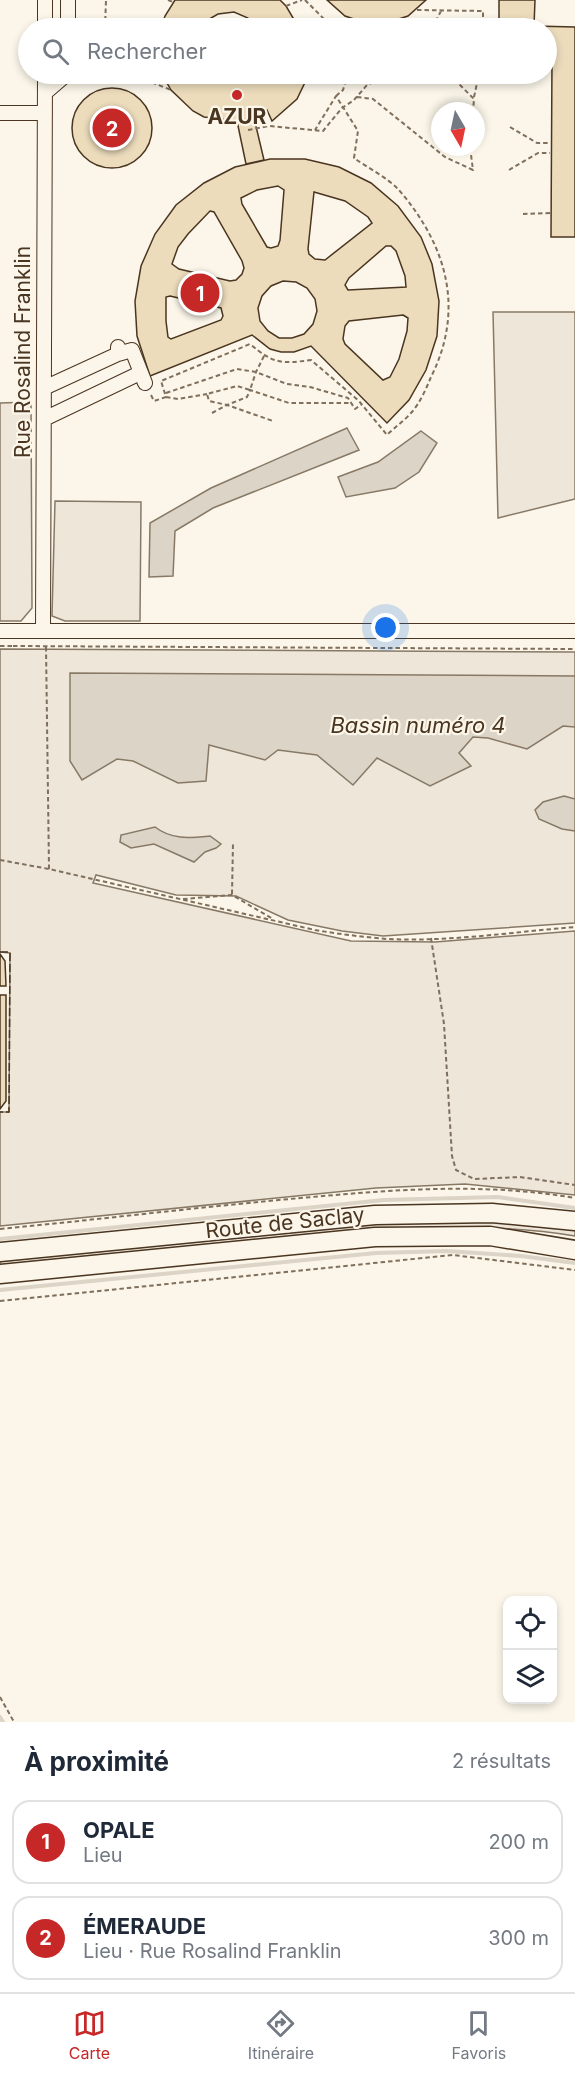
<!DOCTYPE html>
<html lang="fr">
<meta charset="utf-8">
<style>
:root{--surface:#fff;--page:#f6f6f7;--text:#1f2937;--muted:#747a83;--line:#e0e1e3;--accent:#c62828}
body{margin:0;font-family:Inter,sans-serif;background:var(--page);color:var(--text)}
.controls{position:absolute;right:18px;bottom:18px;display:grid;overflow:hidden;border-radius:12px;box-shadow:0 3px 9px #0003}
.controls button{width:54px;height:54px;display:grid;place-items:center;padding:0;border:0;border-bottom:2px solid var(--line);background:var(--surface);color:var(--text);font:30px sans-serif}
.compass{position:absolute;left:431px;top:102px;width:54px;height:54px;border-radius:50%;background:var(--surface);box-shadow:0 3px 9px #0003;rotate:171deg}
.you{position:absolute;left:386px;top:628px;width:21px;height:21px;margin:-15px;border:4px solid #fff;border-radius:50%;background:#1a73e8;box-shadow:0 0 0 9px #1a73e833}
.badge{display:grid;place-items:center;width:39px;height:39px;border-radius:50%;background:var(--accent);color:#fff;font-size:20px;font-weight:700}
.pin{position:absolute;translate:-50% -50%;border:3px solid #fff;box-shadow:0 2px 6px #0006}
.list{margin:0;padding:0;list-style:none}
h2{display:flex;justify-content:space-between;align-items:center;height:78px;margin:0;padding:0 24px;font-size:26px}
h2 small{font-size:20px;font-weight:400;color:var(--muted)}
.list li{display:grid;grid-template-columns:39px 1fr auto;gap:18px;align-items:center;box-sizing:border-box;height:84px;margin:0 12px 12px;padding:0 12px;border:2px solid var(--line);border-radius:18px}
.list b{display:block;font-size:22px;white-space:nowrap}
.list p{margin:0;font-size:20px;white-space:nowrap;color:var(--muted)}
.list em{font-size:20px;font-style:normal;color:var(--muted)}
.icon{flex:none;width:33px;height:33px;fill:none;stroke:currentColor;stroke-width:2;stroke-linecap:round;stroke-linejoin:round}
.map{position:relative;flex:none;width:575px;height:1722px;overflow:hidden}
.search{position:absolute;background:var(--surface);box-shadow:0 3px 9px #0003;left:18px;right:18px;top:18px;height:66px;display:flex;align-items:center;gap:15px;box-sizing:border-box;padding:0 21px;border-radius:33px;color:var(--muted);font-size:22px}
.sheet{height:270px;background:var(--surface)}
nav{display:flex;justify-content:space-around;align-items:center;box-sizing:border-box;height:84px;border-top:2px solid var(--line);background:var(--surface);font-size:16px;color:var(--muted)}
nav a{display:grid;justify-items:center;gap:3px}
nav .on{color:var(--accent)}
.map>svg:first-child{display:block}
.green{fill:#ede6d9;stroke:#887966;stroke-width:1.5}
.water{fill:#dcd4c6;stroke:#887966;stroke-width:1.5}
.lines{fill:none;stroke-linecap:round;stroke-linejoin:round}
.stream{stroke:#dcd4c6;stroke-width:4}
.building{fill:#ecdcbc;stroke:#4a3520;stroke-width:1.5;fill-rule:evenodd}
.minor-casing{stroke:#4a3520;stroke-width:16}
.major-casing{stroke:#4a3520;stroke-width:21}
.path{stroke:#7f6f5c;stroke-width:2;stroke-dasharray:4.5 3;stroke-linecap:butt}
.minor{stroke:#fbf6e9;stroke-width:14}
.major{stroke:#fbf6e9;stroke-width:18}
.fence{stroke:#4a3520;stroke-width:1.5;stroke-dasharray:8 3;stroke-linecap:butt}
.poi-dot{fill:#c62828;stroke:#fbf6e9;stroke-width:2}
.labels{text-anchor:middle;stroke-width:4.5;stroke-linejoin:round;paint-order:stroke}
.poi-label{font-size:21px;font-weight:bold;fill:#4a3520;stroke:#fbf6e9}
.street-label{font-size:21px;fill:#4a3520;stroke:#fbf6e9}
.water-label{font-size:22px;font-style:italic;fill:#4a3520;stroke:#fbf6e9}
</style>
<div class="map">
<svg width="575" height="1722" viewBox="0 0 575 1722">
<rect width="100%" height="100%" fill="#fbf6e9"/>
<path class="green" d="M493 312H575V499L498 518Z
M31 402 32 608 21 621H0V403Z
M55 501 141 502 140 621H65L52 616Z
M0 649 575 652V923L383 936 342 931 288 920 236 896 176 895 96 875 93 883 351 941 435 942 575 931V1195L465 1184 376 1188 0 1226V1112H9L10 953 0 952Z
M470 1219 575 1229V1236C512 1225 447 1227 383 1230L0 1267V1260C156 1244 313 1223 470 1219Z"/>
<path class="water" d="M347 428 359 450 213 508 175 531 173 576 149 577 150 523 211 488Z
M421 431 437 443 419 472 395 488 346 497 338 477 378 462Z
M70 673 575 676V727L563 726 527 749 488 738 473 737 459 753 471 766 430 786 377 758 353 785 317 755 278 750 265 760 209 745 206 781 178 783 133 761 117 759 82 780 70 761Z
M564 796 575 799V831L562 829 539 819 535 810 543 802Z
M155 827C172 840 189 838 210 836L221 844 216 848 205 852 194 862 154 844 131 848 120 842 121 835Z"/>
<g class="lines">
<path class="stream" d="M0 1239 384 1200 497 1197 575 1208
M0 1290 376 1253 447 1251 521 1256 575 1263
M0 1717 3 1722"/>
</g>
<path class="building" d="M175 0H280L286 6 299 28H256L248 18 234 12 218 14 204 22 201 28H161L165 16Z
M327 0H426L408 16 383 24 366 23 345 16Z
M499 0H535L534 26 575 27V237H551L552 59H546V28H499Z
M162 74H213L231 78 244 74H309L297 99 272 121 267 110 254 118 237 121 204 117 193 111 171 90Z
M72 128a40 40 0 1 1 80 0a40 40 0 1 1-80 0Z
M254 118 264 160 246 164 237 121Z
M270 159H305L339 167 371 183 398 206 421 237 432 264 439 301 437 336 426 370 409 400 387 423 311 346 294 352H281L270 349 252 335 150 376 137 336 135 301 141 266 155 234 176 205 204 183 235 167ZM278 186 284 190 280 240 278 246 271 248 267 247 242 204 241 198 257 190ZM314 192 345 201 368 217 372 223 325 260 315 259 309 254 308 249ZM210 211 214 212 242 261 244 268 242 274 236 280 230 281 179 269 172 264 178 247 188 234ZM386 246H391L396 251 405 276 406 287 348 290 345 285 349 278ZM283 281 296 282 307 288 315 299 317 311 313 324 304 334 292 338H279L268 331 260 321 258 308 262 296 271 286ZM170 296 221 308 223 316 221 320 171 339 168 337 166 321V297ZM403 315 408 318 407 331 399 359 390 377 383 380 345 344 343 339 345 326 349 321Z
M0 954 5 961 6 986H0Z
M0 995H6V1101L0 1109Z"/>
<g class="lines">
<defs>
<path id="minor" d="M45 0V28
M68 28V0
M45 93 67 74
M0 113H45
M118 354 132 350 145 383
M44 388 118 354V347
M44 419 138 374
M0 631H575
M43 631 45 74"/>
<path id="major" d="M0 1252 375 1215 492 1213 575 1221
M0 1274 375 1237 490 1236 575 1250"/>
</defs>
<use href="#minor" class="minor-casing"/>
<use href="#major" class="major-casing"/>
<path class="path" d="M168 0 173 2
M305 0 325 20 338 28
M286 6 302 0
M417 10 483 11V28
M105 28 106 0
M359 28 366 23
M399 28V20
M432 28 441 11
M95 74H100
M131 74 171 90
M449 74 474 99 473 111
M336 96 343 90 348 74
M357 97 373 99 445 157 473 170 470 147
M474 97 479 74
M510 127 537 143H550
M248 130 269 126 323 131 342 108 354 100 367 85 389 74
M509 170 538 153H550
M523 214 550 213
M264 356 256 372 250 390 237 386 207 394 209 401 227 405 247 397 250 390 289 403H351
M166 393 237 369 256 372 287 384 310 387 348 398 355 409 361 405
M151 395 154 401 166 397 161 381 250 344C274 364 281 364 311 360L359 401 387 435C395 427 404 421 411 413 420 403 426 389 431 377 465 309 447 246 399 190 388 178 368 168 354 158L358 131 336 96 315 130
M166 397 178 399 207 394
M212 413 227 405 273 421
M0 646H12
M13 646 575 649
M46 647 49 869
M0 860 49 869 315 930C339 934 363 937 387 939 449 942 513 932 575 927
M232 894 233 843
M183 899 232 895 273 919
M431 938 444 1024 452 1156 456 1170 474 1179 520 1177 575 1185
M0 1229C104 1219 208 1206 312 1197 400 1189 488 1183 575 1198
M0 1301 453 1255 575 1270
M0 1697 14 1722"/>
<use href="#minor" class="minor"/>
<use href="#major" class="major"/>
<path class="fence" d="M0 952H10L9 1112H0"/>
</g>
<circle class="poi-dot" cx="237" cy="95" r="6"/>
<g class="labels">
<g class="poi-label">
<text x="237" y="124">AZUR</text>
</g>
<g class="street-label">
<text transform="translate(23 352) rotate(-90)" y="7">Rue Rosalind Franklin</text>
<text transform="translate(285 1223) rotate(-6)" y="7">Route de Saclay</text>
</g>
<g class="water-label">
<text x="418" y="733">Bassin numéro 4</text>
</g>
</g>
</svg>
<div class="controls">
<button><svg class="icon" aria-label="locate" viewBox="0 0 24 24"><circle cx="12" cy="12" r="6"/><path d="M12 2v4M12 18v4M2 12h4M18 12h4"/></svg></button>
<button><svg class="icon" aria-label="layers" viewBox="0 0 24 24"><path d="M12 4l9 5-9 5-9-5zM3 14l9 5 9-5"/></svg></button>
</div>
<svg class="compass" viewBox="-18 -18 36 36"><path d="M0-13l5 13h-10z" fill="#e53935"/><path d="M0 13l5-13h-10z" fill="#747a83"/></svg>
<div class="you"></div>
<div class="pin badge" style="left:200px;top:293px">1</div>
<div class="pin badge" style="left:112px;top:128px">2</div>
<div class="search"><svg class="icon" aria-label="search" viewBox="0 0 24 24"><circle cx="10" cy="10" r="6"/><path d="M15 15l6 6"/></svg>Rechercher</div>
</div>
<section class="sheet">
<h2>À proximité<small>2 résultats</small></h2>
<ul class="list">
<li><span class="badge">1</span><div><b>OPALE</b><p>Lieu</p></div><em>200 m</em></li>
<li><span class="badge">2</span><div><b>ÉMERAUDE</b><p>Lieu · Rue Rosalind Franklin</p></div><em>300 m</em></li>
</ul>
</section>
<nav>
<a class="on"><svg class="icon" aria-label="map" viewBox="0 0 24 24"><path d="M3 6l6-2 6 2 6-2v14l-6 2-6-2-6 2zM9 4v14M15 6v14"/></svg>Carte</a>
<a><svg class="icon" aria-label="directions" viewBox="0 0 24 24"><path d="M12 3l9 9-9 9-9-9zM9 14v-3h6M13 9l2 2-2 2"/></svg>Itinéraire</a>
<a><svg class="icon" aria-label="saved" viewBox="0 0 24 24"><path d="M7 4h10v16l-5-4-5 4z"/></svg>Favoris</a>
</nav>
